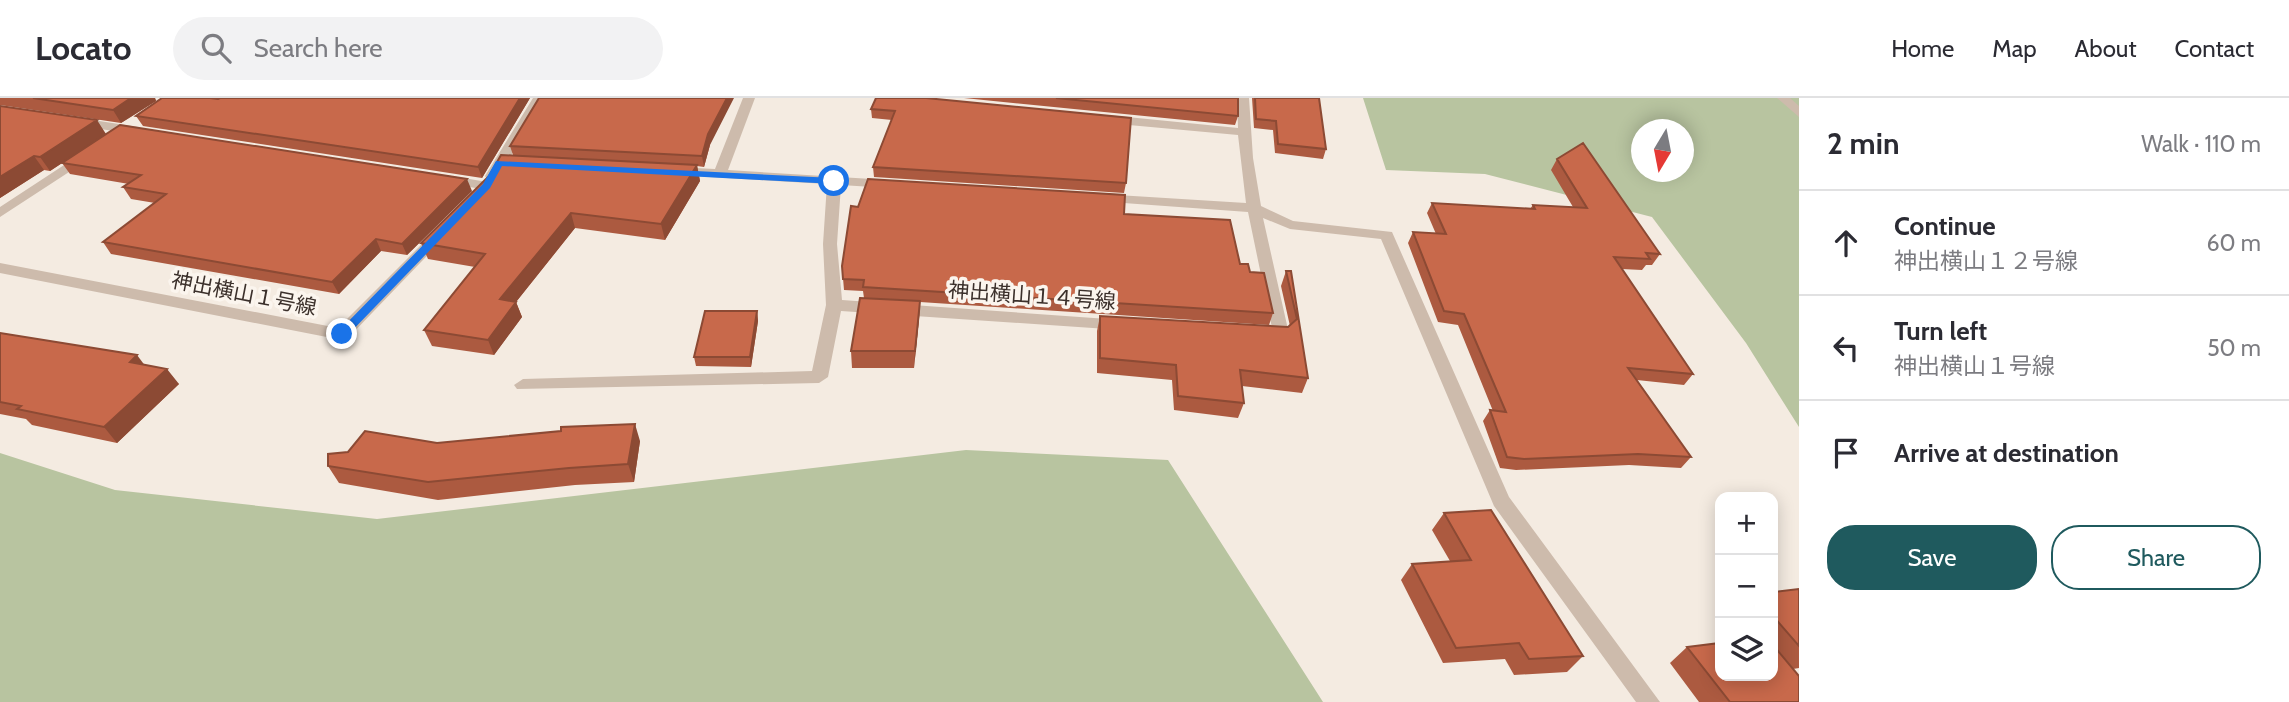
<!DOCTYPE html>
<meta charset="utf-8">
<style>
:root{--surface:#fff;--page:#f2f2f3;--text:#2b2b33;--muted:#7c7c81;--line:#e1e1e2;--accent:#1f5a5e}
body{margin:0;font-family:Cabin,"Noto Sans JP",sans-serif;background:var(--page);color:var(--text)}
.controls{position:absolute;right:21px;bottom:21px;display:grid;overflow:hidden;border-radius:14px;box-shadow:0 4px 18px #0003}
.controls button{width:63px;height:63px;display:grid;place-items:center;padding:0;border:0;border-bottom:2px solid var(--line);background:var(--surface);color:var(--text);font:35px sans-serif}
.compass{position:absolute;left:1631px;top:21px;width:63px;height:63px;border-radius:50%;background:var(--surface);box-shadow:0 4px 18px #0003;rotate:190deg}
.stop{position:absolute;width:21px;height:21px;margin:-16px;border:5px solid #1a73e8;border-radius:50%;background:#fff}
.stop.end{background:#1a73e8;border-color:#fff;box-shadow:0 2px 7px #0008}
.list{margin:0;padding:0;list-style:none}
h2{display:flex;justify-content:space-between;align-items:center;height:91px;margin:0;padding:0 28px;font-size:30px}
h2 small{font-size:23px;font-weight:400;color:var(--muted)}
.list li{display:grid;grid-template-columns:46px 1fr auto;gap:21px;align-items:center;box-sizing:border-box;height:105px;padding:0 28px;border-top:2px solid var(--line)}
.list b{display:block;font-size:26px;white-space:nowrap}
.list p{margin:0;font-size:23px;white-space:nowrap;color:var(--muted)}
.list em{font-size:23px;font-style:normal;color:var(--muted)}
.actions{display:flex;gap:14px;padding:21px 28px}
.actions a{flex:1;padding:16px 0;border:2px solid var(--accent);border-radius:28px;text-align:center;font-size:24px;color:var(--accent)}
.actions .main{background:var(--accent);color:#fff}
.icon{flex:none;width:38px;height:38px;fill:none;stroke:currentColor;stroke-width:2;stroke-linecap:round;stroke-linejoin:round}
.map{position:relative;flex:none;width:1799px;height:604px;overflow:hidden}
header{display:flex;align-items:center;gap:42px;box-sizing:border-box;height:98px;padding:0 35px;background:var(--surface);border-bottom:2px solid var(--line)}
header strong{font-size:33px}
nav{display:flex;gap:38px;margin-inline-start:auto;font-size:24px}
.search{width:490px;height:63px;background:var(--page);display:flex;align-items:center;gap:18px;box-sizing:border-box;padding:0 24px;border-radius:38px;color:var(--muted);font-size:26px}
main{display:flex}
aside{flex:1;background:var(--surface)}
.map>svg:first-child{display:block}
.green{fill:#b8c4a0;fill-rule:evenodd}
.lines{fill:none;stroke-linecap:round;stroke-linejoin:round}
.minor{fill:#cdbbac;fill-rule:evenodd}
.wall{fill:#ac5a40}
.shaded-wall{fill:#8c4a34}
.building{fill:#c8694b;stroke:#8c4a34;stroke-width:2}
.route{fill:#1a73e8}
.labels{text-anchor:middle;stroke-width:7;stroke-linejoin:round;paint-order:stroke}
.street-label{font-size:21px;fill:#3b302b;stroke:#fbf5ee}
</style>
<header>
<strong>Locato</strong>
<div class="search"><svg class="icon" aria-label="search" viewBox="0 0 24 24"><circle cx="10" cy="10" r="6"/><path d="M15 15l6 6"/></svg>Search here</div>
<nav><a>Home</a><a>Map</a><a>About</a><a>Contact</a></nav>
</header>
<main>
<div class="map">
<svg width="1799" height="604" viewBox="0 0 1799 604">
<rect width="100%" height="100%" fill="#f4ebe1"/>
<path class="green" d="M1363 0H1799V329L1746 245 1652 119 1485 76 1386 72ZM1642 32H1684V74H1642Z
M966 352 1168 362 1323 604H0V355L115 392 377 421Z"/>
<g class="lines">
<path class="minor" d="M533 0H545L497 81H487L485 78Z
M743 0H755L728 72 888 82 895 86 888 90 841 87 837 146 842 202 1122 222 1130 227 1122 232 841 213 828 279 819 285 517 291 514 287 523 281 812 273 826 207 823 146 827 86 675 77 668 73 675 69 715 71Z
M1237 0H1249L1253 60 1261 108 1293 123 1392 134 1509 399 1660 604H1636L1494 408 1381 141 1290 131 1263 120 1289 236C1283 245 1263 243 1257 235L1259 231 1272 230 1248 114 1096 103 1094 100 1101 96 1246 105 1238 37 1107 25 1101 21 1107 17 1238 30Z
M1777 0H1790L1799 8V19Z
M80 20 138 29 144 33 138 37 76 27V21Z
M84 54 89 55V61L0 119V109Z
M446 77 487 84 494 88 487 92 441 84 439 81Z
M441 131 446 132 448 135 446 138 348 240 342 242 0 175V165L338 230 436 132Z"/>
</g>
<path class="wall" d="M0 0H155L156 3 121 25 0 7Z
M220 0H530L482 80 143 28 136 18Z
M876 0 1126 85 1124 95 874 79 873 69 892 22 872 20 871 11Z
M964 0H1238V18L1235 27Z
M1252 0H1319L1326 51 1323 61 1275 55 1273 32 1254 30Z
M0 8 106 36 50 73 44 72 0 100Z
M710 47 704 69 697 68 700 83 665 142 575 130 516 204 522 219 494 257 432 248 424 232 475 169 428 161 421 145 513 57 510 48Z
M1557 61 1660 156 1652 167H1646L1642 172 1622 171 1693 276 1684 287 1637 282 1691 359 1681 370 1629 367 1516 372 1500 370 1483 323 1490 312 1493 313 1458 227 1438 224 1408 145 1413 134 1436 136 1427 115 1432 105 1530 111 1533 107 1573 109 1551 72Z
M62 65 472 93 407 157 381 153 339 196 111 156 103 144 155 105 131 101 123 89 129 86 70 76Z
M1124 116 1240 166 1250 174 1273 215 1269 227 920 204 919 221 914 270H852L851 253 864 200 863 193 844 192 842 168Z
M1286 173H1291L1308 280 1302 295 1242 288 1244 305 1238 320 1174 312 1172 282 1097 275V233L1100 218 1288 229 1290 228 1281 188Z
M757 213 758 223 751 269 696 268 694 259Z
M0 235 144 267 179 286 117 345 32 327 26 321 0 316Z
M640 343 634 384 575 387 438 402 339 385 328 368 437 345Z
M1444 415 1583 558 1567 574 1514 577 1505 561 1443 565 1401 482 1412 466 1450 463 1432 432Z
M1799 491V570L1793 571 1799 604H1699L1670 565 1687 549 1773 578V494Z"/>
<path class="shaded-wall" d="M131 0H155L156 3 121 25 113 12Z
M520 0H530L482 80 478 69Z
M727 0H734L710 47 704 69 702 58 708 36Z
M97 22 106 36 50 73 40 59Z
M34 58 44 72 0 100V79Z
M697 67 700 83 665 142 661 126Z
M467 81 472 93 407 157 402 146Z
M571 115 575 130 516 204 522 219 494 257 488 242 500 201Z
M376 141 381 153 339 196 332 184Z
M920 203 919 221 914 270 915 253Z
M757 213 758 223 751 269 750 259Z
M137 257 149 273 130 264Z
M167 271 179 286 117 345 104 329Z
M635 326 640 343 634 384 628 366Z"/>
<path class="building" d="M33 0H131L113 12Z
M162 0H210L218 1 220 0H520L478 69 136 18Z
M539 0H727L708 36 702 58 510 48Z
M876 0H926L1131 20 1126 85 873 69 895 13 871 11Z
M1056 0H1238V18Z
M1255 0H1319L1326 51 1278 46 1276 23 1256 21Z
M0 8 97 22 40 59 34 58 0 79Z
M120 27 467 81 402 146 376 141 332 184 103 144 166 96 123 89 141 77 62 65Z
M1583 45 1660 156 1646 155 1650 161 1614 159 1693 276 1628 270 1691 359 1638 356 1524 361 1507 359 1490 312 1506 314 1464 216 1444 213 1413 134 1446 136 1432 105 1535 111 1533 107 1587 110 1557 61Z
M501 57 697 67 661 126 571 115 500 201 516 204 488 242 424 232 485 156 421 145 489 78Z
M868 81 1125 97 1124 116 1230 122 1240 166H1248L1250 174 1264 175 1273 215 863 189 864 182 843 181 842 168 851 108 858 109Z
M1286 173H1291L1308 280 1240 272 1244 305 1178 298 1176 267 1100 260V218L1288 229 1297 221Z
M860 200 920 203 915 253H851Z
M705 213H757L750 259H694Z
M0 235 137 257 130 264 167 271 104 329 17 311 21 308 0 304Z
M635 326 628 366 569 370 428 384 328 368V356L348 354 365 333 437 345 561 333V329Z
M1491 412 1583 558 1529 561 1519 545 1456 550 1412 466 1471 462 1444 415Z
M1799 491V548L1773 518V494Z
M1720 545V578H1773V547L1799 578V604H1730L1687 549Z"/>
<path class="route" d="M496 63 834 80 839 83 834 86 502 68 490 90 346 239H338V234L483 86Z"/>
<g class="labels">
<g class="street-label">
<text transform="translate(244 196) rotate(11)" y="7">神出横山１号線</text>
<text transform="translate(1032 198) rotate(4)" y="7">神出横山１４号線</text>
</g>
</g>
</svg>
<div class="controls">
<button>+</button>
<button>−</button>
<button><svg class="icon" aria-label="layers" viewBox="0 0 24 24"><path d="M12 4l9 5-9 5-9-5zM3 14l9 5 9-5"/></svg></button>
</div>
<svg class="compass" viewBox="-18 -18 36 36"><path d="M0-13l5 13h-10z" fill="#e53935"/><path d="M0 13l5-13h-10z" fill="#7c7c81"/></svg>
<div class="stop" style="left:834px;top:83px"></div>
<div class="stop end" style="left:342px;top:236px"></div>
</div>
<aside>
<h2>2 min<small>Walk · 110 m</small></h2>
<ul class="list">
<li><svg class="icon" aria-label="ahead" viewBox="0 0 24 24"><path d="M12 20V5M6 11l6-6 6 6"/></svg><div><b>Continue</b><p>神出横山１２号線</p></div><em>60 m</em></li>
<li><svg class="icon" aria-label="left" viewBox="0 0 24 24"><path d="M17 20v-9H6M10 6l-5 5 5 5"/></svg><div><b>Turn left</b><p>神出横山１号線</p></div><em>50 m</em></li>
<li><svg class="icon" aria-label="arrive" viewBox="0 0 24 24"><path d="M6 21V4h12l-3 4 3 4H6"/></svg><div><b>Arrive at destination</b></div></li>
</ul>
<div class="actions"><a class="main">Save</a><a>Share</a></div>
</aside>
</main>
